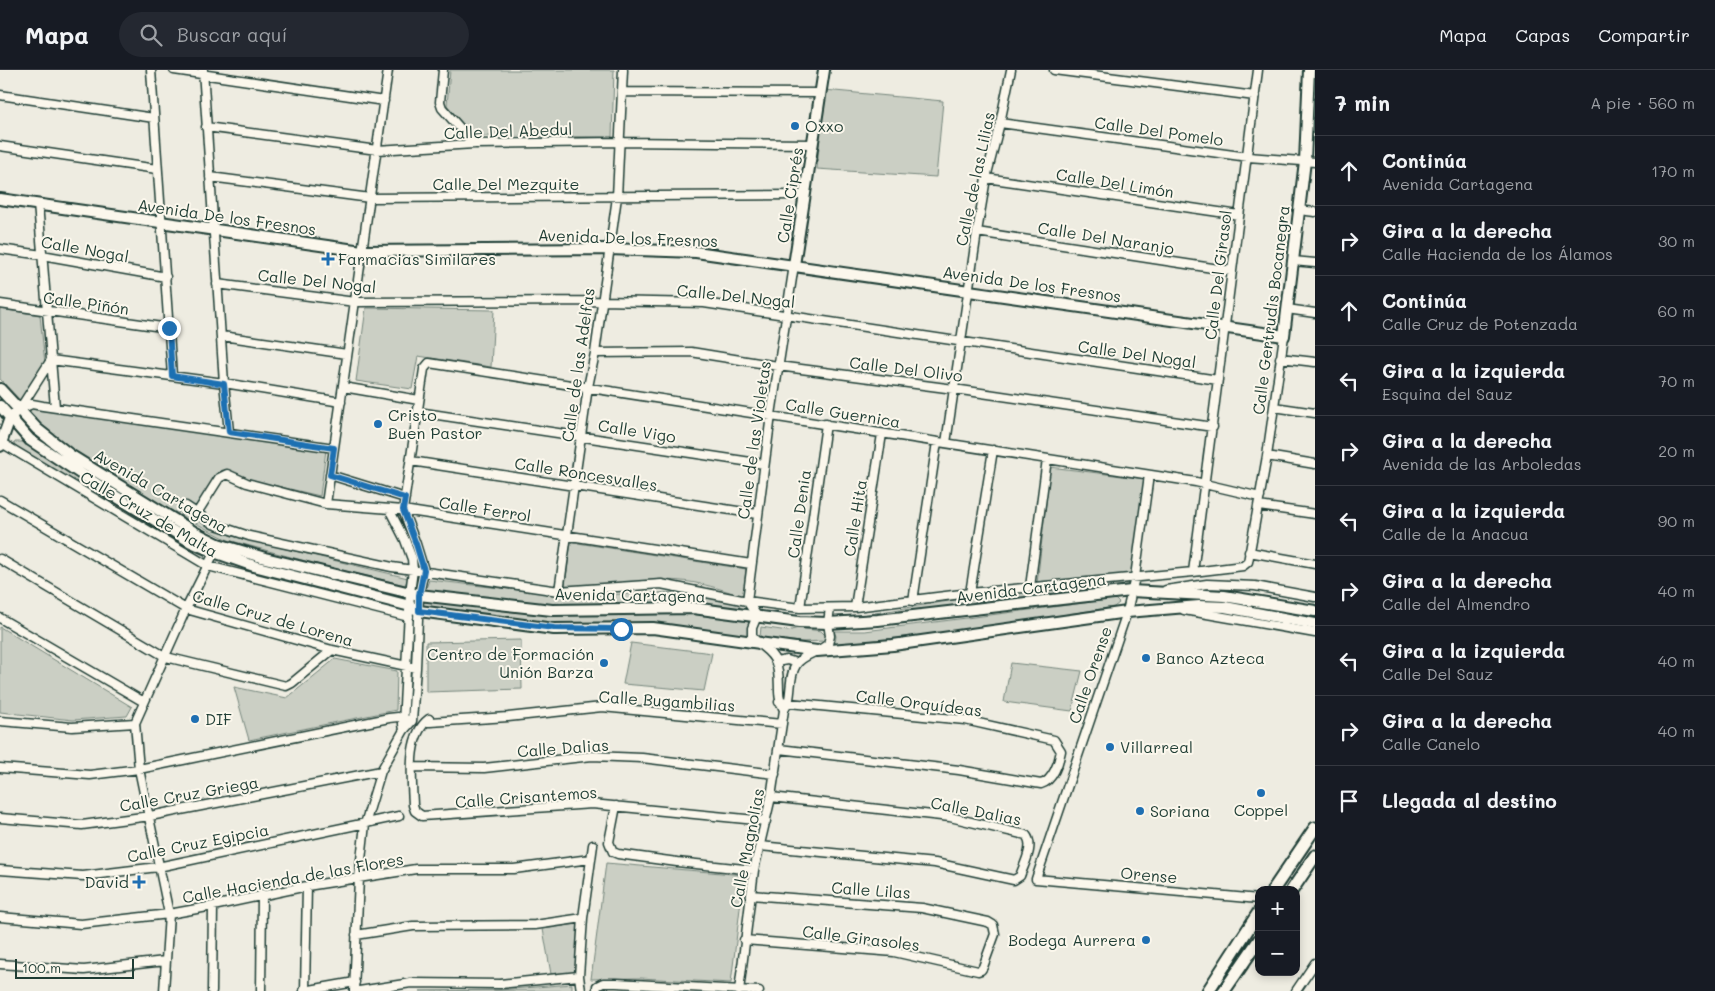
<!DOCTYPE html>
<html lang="es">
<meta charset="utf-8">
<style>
:root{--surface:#171b24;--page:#242831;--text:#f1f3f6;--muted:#9ea1a6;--line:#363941}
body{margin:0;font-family:Mali,sans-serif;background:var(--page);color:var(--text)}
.controls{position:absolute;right:15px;bottom:15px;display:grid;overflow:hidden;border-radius:10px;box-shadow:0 2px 8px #0003}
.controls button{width:45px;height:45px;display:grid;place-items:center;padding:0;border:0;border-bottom:1px solid var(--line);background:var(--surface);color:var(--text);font:25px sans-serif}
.scale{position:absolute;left:15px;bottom:12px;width:119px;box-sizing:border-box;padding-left:5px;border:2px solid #1f3d34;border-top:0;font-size:14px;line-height:18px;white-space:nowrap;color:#1f3d34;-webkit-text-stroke:4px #fbf7ec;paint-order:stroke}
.stop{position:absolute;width:15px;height:15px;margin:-11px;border:4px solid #1f6fb2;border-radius:50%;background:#fff}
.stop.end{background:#1f6fb2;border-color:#fff;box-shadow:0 1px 5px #0008}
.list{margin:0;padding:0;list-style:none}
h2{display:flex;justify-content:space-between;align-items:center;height:65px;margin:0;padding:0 20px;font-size:21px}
h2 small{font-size:16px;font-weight:400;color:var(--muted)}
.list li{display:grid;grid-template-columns:32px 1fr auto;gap:15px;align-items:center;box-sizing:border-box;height:70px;padding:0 20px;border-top:1px solid var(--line)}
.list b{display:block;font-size:19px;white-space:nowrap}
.list p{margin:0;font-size:16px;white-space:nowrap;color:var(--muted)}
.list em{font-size:16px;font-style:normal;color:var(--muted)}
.icon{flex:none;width:28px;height:28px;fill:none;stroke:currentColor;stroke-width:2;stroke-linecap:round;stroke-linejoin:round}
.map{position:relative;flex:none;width:1315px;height:921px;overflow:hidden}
header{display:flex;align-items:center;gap:30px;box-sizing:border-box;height:70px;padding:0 25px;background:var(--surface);border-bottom:1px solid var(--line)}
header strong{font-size:24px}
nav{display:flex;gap:28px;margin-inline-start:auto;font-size:18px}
.search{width:350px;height:45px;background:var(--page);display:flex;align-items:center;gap:12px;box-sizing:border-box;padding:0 18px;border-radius:28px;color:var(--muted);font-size:19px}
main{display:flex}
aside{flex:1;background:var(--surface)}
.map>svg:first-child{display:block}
.green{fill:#cbcfc4;stroke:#75867c}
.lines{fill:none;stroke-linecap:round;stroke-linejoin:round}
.street-casing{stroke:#1f3d34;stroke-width:11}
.secondary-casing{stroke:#1f3d34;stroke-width:14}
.primary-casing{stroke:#1f3d34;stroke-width:15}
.street{stroke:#fbf7ec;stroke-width:8}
.secondary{stroke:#fbf7ec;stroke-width:10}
.primary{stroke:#fbf7ec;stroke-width:11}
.route{stroke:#1f6fb2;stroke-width:6}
.poi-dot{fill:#1f6fb2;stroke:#fbf7ec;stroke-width:2}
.labels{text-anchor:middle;stroke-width:4;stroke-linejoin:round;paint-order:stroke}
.poi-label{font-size:16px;fill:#1f3d34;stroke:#fbf7ec;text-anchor:start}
.street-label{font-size:16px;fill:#1f3d34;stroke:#fbf7ec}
</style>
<header>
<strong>Mapa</strong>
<div class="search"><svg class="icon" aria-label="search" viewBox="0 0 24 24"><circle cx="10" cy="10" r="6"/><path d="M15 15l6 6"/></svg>Buscar aquí</div>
<nav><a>Mapa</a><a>Capas</a><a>Compartir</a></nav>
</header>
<main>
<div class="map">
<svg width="1315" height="921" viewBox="0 0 1315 921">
<rect width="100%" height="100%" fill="#eeece1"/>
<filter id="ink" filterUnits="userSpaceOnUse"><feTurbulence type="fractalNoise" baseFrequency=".02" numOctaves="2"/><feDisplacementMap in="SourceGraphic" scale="10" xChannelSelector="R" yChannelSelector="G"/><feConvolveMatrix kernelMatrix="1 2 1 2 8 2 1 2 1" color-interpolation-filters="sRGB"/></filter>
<g filter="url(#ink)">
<path class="green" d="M450 0H614L612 67 473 66 447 35Z
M824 20 943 31 936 107 817 99Z
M366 238 494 240 491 297 418 286 412 319 356 311Z
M0 239 40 245 45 294 21 331 0 309Z
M31 339 326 380 320 426 251 410 222 400 195 438 185 431 178 444C126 414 74 386 29 345Z
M15 372H25L109 428 205 485 202 491 27 384 14 374Z
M1050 397 1146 409 1133 506 1037 514Z
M183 440 213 458 232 466 408 508 405 515 324 496 228 470 180 445Z
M571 472 746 499 743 527C718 517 679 506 652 512L576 516 565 515Z
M219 489 407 539 406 544 224 498 216 493Z
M429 510 570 526 681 522 720 527 740 534 739 542 554 537 425 521Z
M1129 511 1128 517 835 552 837 547H850L967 528Z
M1115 529 1119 533 1114 537 938 564 835 574 836 566 834 561H865Z
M424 532 486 536 570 545 690 543 745 550 751 554 747 566 742 568 554 554 422 536Z
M0 557 132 637 127 646 73 650 0 642Z
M761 557 788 561 798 558 821 561 826 566 824 571 801 572 760 567Z
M521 570 522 619 426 622V572Z
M631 573 712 583 704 621 623 614Z
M335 589 397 601 396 640 249 670 234 617 287 628Z
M1011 593 1082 601 1072 641 1004 632Z
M606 793 744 805 731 913 640 908 591 909Z
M578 854 575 902 551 904 543 859Z
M572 914V921H420L500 920Z"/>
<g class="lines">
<defs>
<path id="street" d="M151 0 172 306
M174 0 384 31
M203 0 224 313 229 362
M443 0 440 32 442 38 474 74
M1054 0 1255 26
M622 22 821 23
M0 25 154 48
M1000 53 1248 87 1315 92
M206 57 377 80 474 74 620 72 813 74
M0 76 157 99
M210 107 370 128 804 125
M986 108 1239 145
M38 134 55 337
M1299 140 1315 142
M977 162 1232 201
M0 179 42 185 166 207
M1293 191 1315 193
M217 214 355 232 601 231 704 233 1218 310
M0 234 169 258
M1287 239 1315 243
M222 266 347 284
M595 283 691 282 778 296 954 319 1213 357
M1280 288 1315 292
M343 317 419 330
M1274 337 1315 343
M20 339 32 334 43 336 334 378
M19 340 51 290 224 313 341 332
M418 342 764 394
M0 372 208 496 409 547
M946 373 977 162 986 108 1000 53 1011 0
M1267 386 1315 394
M411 391 757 444
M330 405 405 428
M1149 405 1135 507 1127 542 1036 809 1259 829
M0 430 186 539 332 580 416 598
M326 434 388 0
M186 436 213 454 249 466 392 497 559 521 661 514 747 531 800 538 855 537 970 523 1193 502 1243 496 1248 492 1267 386 1284 266
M1259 436 1315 444
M389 439 405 470 412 489 413 500 410 523 403 654 404 660
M197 443 219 408 227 404 247 413 326 434 403 440 751 494
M1249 482 1315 494
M0 489 166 587 286 616 292 613 332 580
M1193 502 1258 0
M1030 517 1047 389
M1166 520 1207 514 1255 516 1315 527
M559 521 588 317 595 283 617 127 623 0
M970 523 993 380
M913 531 937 372
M855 537 882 364
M800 538 826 354
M1184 540 1315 563
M0 548 144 632
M776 592 787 590 797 593
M784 640C775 625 782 609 776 593 772 580 759 577 752 566V558L757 546 747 531 771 345 794 195
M0 651 72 657 135 653
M779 679 959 700 1041 714C1053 711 1059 692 1061 681L1054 670 965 650 779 632
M412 697 484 698 592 686 642 688 775 704
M0 698 90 705 139 699 389 648 398 647 412 651
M616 736 609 772 613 782 618 784 677 792 754 800
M0 748 82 755 150 746 381 701
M766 751 592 734 422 746 415 741 413 735C412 709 406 666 429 649L430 652 508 647 602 637 782 654
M760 776 935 793 1014 810 1020 806C1024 794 1035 776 1026 765L950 747 771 727
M0 800 83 806 158 797 399 746
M0 847 81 854 169 844 213 836 307 816 416 799H514L590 789
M356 865 413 856 535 855 583 848
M744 870 894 882 978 901 981 900 983 897 995 864 993 855 988 852 922 838 751 825
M0 894 84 900 165 891
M164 921 169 844 139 699 135 653 186 539 216 479
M212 921 213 836
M261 921 262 824
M304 921 355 912
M305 921 307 816
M354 921 359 808 365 754 381 701 404 660 412 651 416 598 419 525 424 500 416 474 403 440 424 299 429 293 1196 412 1260 427
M359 921 411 913 500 914 579 906
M581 921 579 906 583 848 593 775
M597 921V916L603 913H616L759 921
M739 921 754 800 771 727 784 640C794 627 787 609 796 595 803 584 818 583 828 574L830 566 828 553 830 538
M1296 921 1315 893"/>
<path id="secondary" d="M0 129 362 181 609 179 696 182 1284 266 1305 91 1309 0
M794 195 824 0
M0 319 37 359 70 385 194 462 218 474 265 488 419 525 552 540 693 538 799 552 828 553 878 550 1131 521 1224 526 1315 541
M0 336 30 370 107 421 191 472 214 482 254 496 410 536 419 541 554 559 653 558 817 581 893 575 1127 542 1199 536 1225 537 1315 554
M0 376 10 348 13 345"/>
<path id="primary" d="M1273 820 1315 758
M1292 820 1315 786
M1208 921 1259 842
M1224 921 1259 870"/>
</defs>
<use href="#street" class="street-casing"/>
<use href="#secondary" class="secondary-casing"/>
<use href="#primary" class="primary-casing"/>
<use href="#street" class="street"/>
<use href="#secondary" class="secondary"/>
<use href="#primary" class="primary"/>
</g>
</g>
<g class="lines" filter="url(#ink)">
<path class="route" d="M169 258 172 306 224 314 229 362 334 378 330 405 405 428 403 440 416 474 424 500 419 525V541L554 558 621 559"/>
</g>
<g class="poi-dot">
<circle cx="795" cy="56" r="5"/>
<path d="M325.5 181.5h5v5h5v5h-5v5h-5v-5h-5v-5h5z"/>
<circle cx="378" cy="354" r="5"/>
<circle cx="1146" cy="588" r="5"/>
<circle cx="604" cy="593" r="5"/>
<circle cx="195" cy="649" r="5"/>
<circle cx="1110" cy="677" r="5"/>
<circle cx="1261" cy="723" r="5"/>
<circle cx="1140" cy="741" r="5"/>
<path d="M136.5 804.5h5v5h5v5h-5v5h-5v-5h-5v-5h5z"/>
<circle cx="1146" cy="870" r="5"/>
</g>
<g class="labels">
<g class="poi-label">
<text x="805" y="62">Oxxo</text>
<text x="338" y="195">Farmacias Similares</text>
<text x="388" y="351">Cristo<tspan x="388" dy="18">Buen Pastor</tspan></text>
<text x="594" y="590" text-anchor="end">Centro de Formación<tspan x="594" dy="18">Unión Barza</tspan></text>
<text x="1156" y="594">Banco Azteca</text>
<text x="205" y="655">DIF</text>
<text x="1120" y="683">Villarreal</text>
<text x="1261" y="746" text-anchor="middle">Coppel</text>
<text x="1150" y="747">Soriana</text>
<text x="129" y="818" text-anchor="end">David</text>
<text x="1136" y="876" text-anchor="end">Bodega Aurrera</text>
</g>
<g class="street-label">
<text transform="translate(508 61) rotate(-2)" y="6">Calle Del Abedul</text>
<text transform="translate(1159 61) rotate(8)" y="6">Calle Del Pomelo</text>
<text transform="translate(975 109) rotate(-78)" y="6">Calle de las Lilias</text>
<text transform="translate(1115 113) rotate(9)" y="6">Calle Del Limón</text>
<text x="506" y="120">Calle Del Mezquite</text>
<text transform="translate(790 125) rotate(-81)" y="6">Calle Ciprés</text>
<text transform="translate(227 147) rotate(8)" y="6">Avenida De los Fresnos</text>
<text transform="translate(628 168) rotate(2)" y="6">Avenida De los Fresnos</text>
<text transform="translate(1106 168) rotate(9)" y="6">Calle Del Naranjo</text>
<text transform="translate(85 179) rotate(10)" y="6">Calle Nogal</text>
<text transform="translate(1218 205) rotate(-83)" y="6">Calle Del Girasol</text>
<text transform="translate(317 211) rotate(6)" y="6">Calle Del Nogal</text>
<text transform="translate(1032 214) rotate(8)" y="6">Avenida De los Fresnos</text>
<text transform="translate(736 226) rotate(6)" y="6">Calle Del Nogal</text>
<text transform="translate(86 233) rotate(8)" y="6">Calle Piñón</text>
<text transform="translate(1271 240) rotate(-83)" y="6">Calle Gertrudis Bocanegra</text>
<text transform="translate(1137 284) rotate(8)" y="6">Calle Del Nogal</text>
<text transform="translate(578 295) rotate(-82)" y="6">Calle de las Adelfas</text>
<text transform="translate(906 299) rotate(7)" y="6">Calle Del Olivo</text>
<text transform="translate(843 343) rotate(9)" y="6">Calle Guernica</text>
<text transform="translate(637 361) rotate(9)" y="6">Calle Vigo</text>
<text transform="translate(754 370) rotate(-82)" y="6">Calle de las Violetas</text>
<text transform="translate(586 404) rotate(9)" y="6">Calle Roncesvalles</text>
<text transform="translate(161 421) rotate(30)" y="6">Avenida Cartagena</text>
<text transform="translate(485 439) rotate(9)" y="6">Calle Ferrol</text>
<text transform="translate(149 444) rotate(30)" y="6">Calle Cruz de Malta</text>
<text transform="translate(799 444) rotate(-82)" y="6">Calle Denia</text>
<text transform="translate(855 448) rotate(-81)" y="6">Calle Hita</text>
<text transform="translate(1031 518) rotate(-7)" y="6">Avenida Cartagena</text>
<text transform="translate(630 525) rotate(1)" y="6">Avenida Cartagena</text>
<text transform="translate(273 548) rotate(16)" y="6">Calle Cruz de Lorena</text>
<text transform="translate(1090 605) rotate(-71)" y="6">Calle Orense</text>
<text transform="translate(667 631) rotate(4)" y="6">Calle Bugambilias</text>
<text transform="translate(919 633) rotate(7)" y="6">Calle Orquídeas</text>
<text transform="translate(563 678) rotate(-4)" y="6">Calle Dalias</text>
<text transform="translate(189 724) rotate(-10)" y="6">Calle Cruz Griega</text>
<text transform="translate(526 727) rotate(-4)" y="6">Calle Crisantemos</text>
<text transform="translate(976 741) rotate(11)" y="6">Calle Dalias</text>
<text transform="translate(198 773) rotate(-11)" y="6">Calle Cruz Egipcia</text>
<text transform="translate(747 778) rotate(-79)" y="6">Calle Magnolias</text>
<text transform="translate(1149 805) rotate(5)" y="6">Orense</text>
<text transform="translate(293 808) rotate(-10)" y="6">Calle Hacienda de las Flores</text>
<text transform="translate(871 820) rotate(4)" y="6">Calle Lilas</text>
<text transform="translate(861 868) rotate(7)" y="6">Calle Girasoles</text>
</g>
</g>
</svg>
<div class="controls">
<button>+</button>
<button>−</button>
</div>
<div class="scale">100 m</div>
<div class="stop" style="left:621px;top:559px"></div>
<div class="stop end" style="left:169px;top:258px"></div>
</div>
<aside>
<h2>7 min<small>A pie · 560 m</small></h2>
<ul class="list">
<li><svg class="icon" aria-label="ahead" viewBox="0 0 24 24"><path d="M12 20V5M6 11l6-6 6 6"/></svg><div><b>Continúa</b><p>Avenida Cartagena</p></div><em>170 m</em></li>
<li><svg class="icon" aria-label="right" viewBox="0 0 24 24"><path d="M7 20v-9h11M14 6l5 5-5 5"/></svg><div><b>Gira a la derecha</b><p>Calle Hacienda de los Álamos</p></div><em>30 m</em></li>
<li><svg class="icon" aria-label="ahead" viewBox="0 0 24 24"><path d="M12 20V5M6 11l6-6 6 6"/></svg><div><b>Continúa</b><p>Calle Cruz de Potenzada</p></div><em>60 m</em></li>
<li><svg class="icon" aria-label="left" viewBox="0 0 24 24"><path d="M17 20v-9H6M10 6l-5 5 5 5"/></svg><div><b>Gira a la izquierda</b><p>Esquina del Sauz</p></div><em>70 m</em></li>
<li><svg class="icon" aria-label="right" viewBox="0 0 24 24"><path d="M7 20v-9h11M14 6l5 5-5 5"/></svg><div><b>Gira a la derecha</b><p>Avenida de las Arboledas</p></div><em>20 m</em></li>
<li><svg class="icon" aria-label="left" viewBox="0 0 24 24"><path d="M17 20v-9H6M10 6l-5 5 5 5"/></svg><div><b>Gira a la izquierda</b><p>Calle de la Anacua</p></div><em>90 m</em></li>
<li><svg class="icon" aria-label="right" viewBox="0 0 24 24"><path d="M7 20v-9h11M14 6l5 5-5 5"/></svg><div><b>Gira a la derecha</b><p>Calle del Almendro</p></div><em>40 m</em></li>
<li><svg class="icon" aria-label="left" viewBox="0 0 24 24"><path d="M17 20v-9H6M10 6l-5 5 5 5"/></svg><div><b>Gira a la izquierda</b><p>Calle Del Sauz</p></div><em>40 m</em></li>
<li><svg class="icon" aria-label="right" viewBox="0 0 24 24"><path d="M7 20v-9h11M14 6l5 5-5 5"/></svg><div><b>Gira a la derecha</b><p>Calle Canelo</p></div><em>40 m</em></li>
<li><svg class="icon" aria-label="arrive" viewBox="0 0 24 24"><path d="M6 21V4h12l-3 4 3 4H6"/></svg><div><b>Llegada al destino</b></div></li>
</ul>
</aside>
</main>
